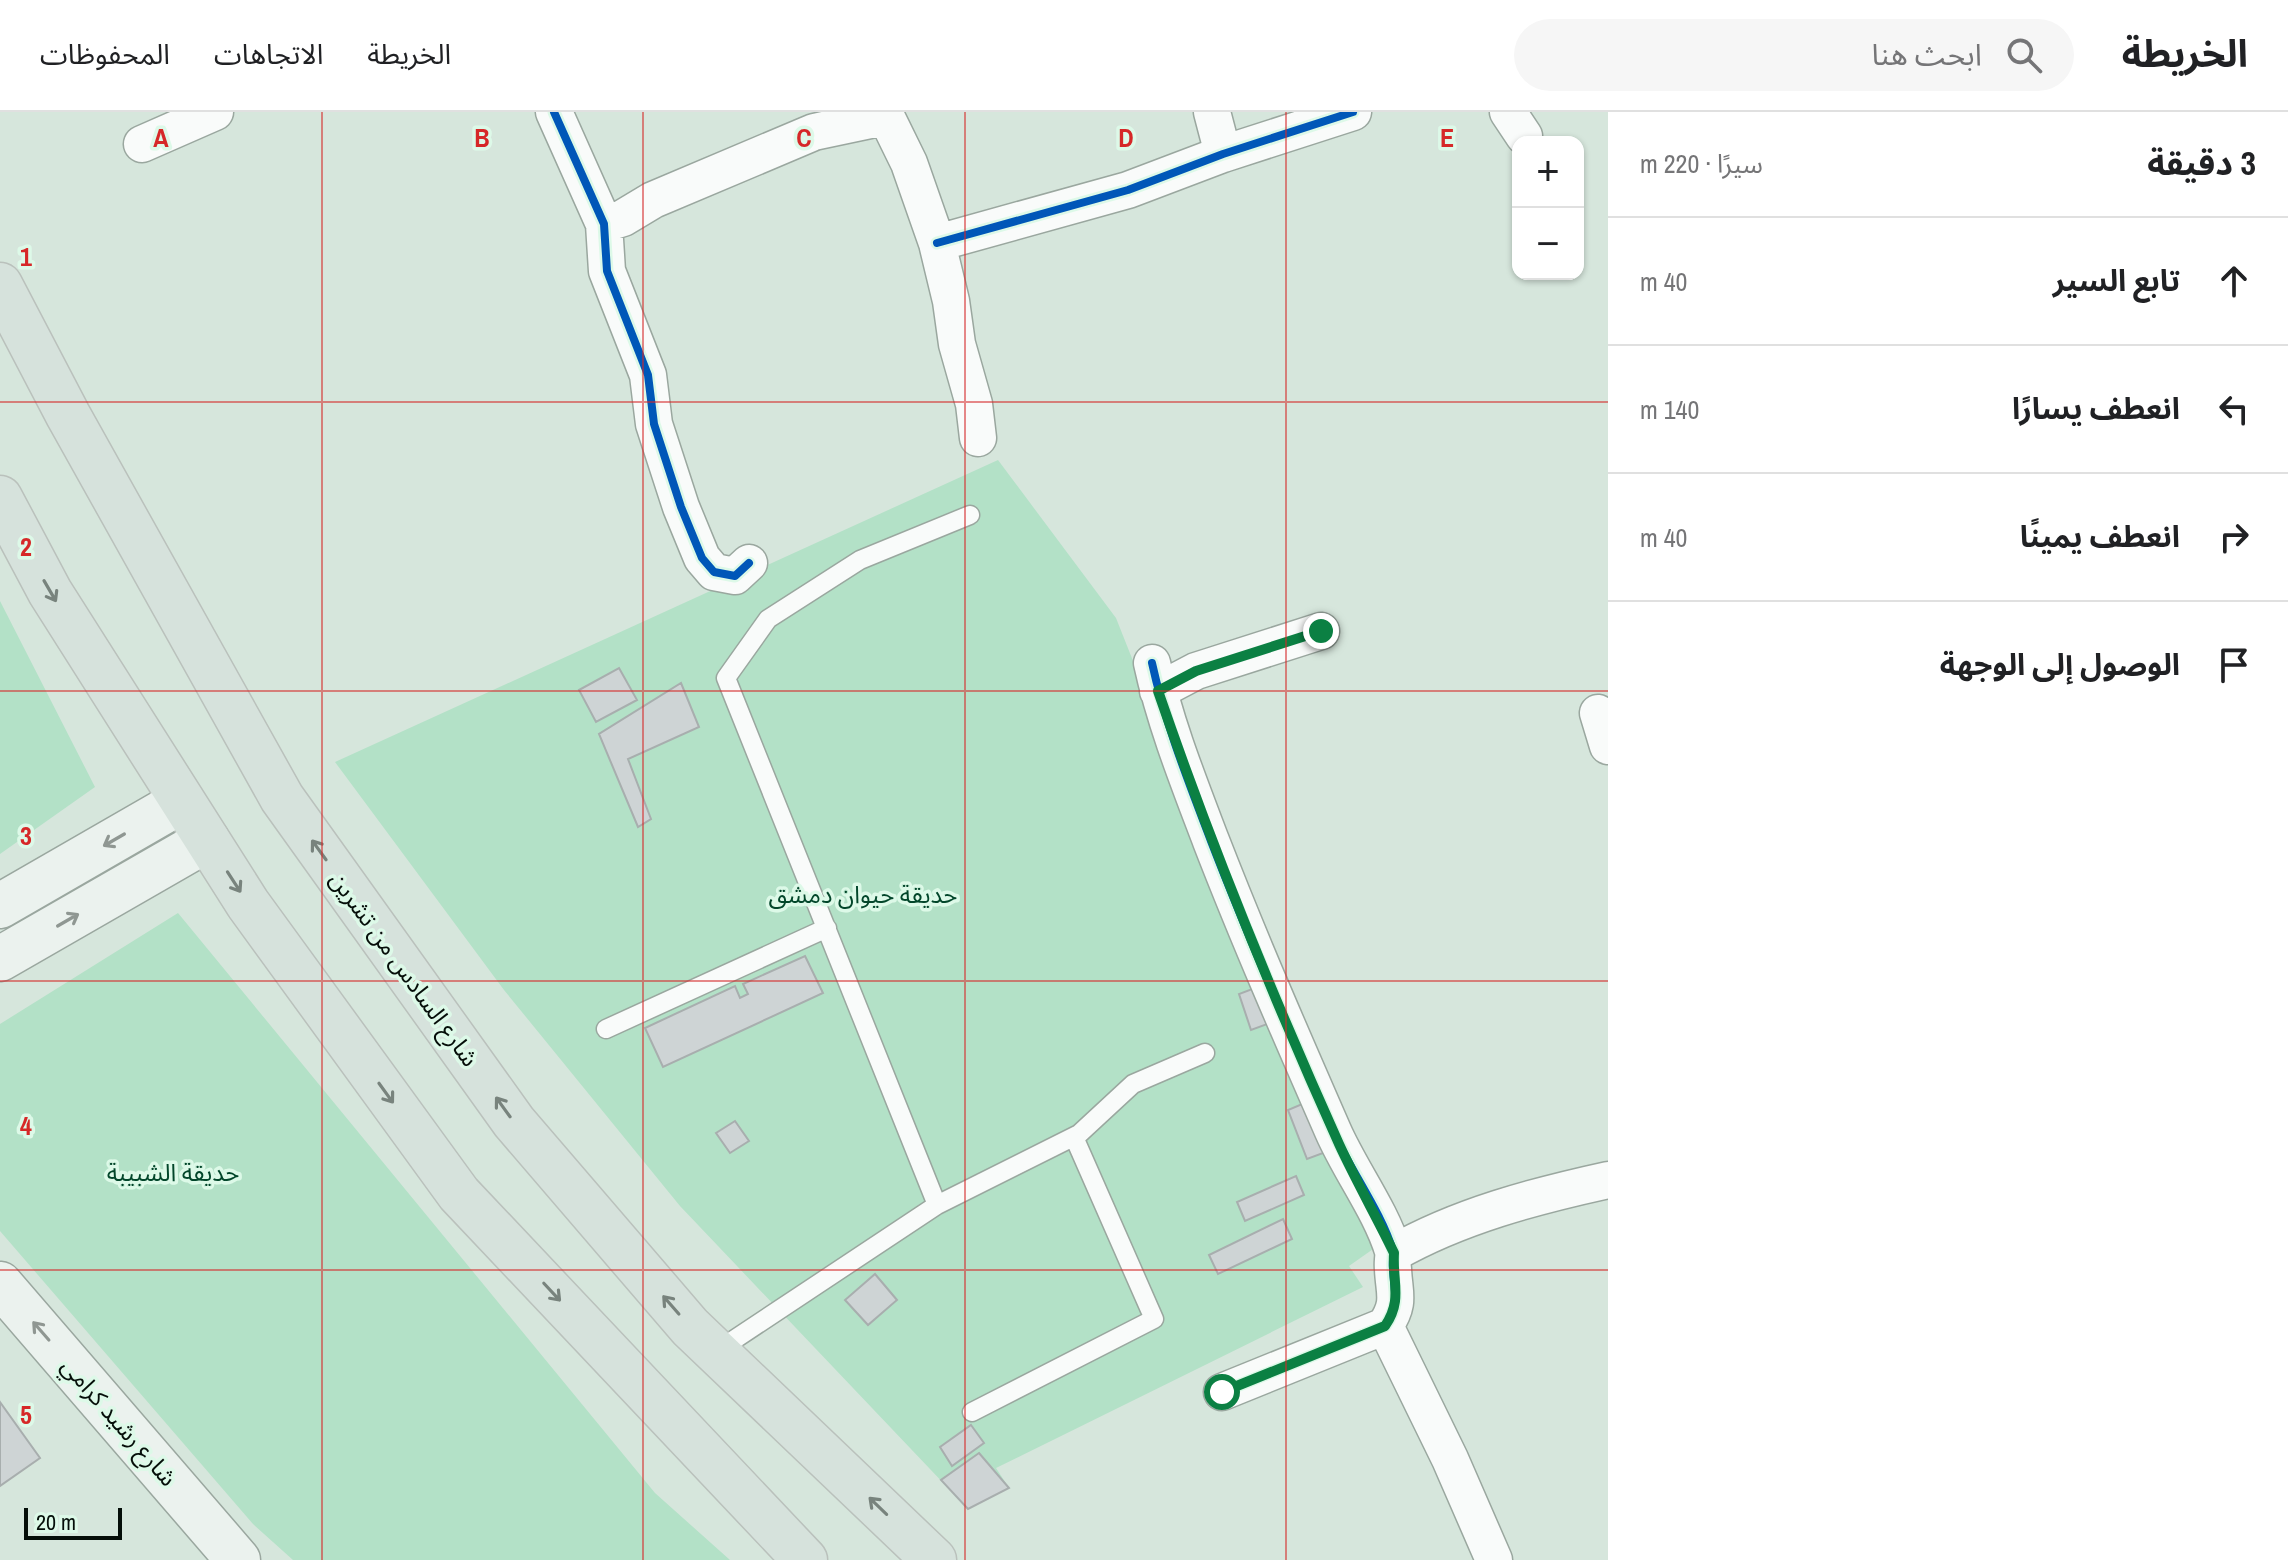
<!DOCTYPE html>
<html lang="ar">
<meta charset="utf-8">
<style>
:root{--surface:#fff;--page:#f6f6f6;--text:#202124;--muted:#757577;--line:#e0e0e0}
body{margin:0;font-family:"Archivo Narrow","Noto Sans Arabic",sans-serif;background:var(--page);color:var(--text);direction:rtl}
.controls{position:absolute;right:24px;top:24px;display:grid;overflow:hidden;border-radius:16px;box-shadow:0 2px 6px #0004}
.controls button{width:72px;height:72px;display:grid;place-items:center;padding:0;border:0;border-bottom:2px solid var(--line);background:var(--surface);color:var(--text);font:40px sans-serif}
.scale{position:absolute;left:24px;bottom:20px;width:98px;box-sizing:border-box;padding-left:8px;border:4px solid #050e09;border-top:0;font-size:22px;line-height:28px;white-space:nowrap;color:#050e09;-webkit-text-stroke:6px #ddf9e8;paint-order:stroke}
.stop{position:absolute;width:24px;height:24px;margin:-18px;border:6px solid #0b8043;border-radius:50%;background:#fff}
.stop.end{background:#0b8043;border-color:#fff;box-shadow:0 2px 8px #0008}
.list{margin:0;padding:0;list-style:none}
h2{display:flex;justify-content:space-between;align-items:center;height:104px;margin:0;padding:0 32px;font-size:34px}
h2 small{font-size:26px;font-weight:400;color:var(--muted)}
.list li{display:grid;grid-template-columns:52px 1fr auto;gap:24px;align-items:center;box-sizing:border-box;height:128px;padding:0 32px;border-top:2px solid var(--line)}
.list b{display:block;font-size:30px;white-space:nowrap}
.list em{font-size:26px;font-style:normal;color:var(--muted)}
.icon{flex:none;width:44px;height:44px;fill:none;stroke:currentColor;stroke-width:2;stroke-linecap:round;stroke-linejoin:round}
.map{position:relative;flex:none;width:1608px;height:1448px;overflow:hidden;direction:ltr}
header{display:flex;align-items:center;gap:48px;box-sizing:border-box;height:112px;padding:0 40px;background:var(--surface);border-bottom:2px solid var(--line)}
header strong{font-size:38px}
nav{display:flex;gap:44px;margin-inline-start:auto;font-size:28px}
.search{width:560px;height:72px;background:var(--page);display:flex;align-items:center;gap:20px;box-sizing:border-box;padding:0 28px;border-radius:44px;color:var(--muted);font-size:30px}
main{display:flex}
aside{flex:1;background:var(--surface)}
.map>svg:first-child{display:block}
.green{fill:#b3e1c7}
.building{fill:#ced4d5;stroke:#a8aeae;stroke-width:2}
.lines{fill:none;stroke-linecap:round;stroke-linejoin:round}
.service-casing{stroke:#9aa79f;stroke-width:21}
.minor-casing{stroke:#9aa79f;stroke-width:39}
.secondary-casing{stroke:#9aa79f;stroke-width:47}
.trunk-casing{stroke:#bac1bc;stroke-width:47}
.service{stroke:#f9fbfa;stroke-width:18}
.minor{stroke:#f9fbfa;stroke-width:36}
.secondary{stroke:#ebf2ee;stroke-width:44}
.trunk{stroke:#d6e2dc;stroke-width:44}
.cycleway-casing{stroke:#ddf9e8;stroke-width:13}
.cycleway{stroke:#0057b8;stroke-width:8}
.oneway{stroke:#78837d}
.oneway2{stroke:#8f9792}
.route{stroke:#0b8043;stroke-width:10}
.grid{fill:none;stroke:#d62828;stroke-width:2;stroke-opacity:0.55}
.labels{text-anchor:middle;stroke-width:7;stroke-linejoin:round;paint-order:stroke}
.park-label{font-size:24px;fill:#02462a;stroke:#ddf9e8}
.street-label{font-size:24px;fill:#050e09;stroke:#ddf9e8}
.grid-label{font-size:26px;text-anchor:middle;font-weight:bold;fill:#d62828;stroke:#ddf9e8;stroke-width:7;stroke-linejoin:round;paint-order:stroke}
</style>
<header>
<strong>الخريطة</strong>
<div class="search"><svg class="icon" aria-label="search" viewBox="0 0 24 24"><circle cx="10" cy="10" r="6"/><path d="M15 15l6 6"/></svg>ابحث هنا</div>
<nav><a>الخريطة</a><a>الاتجاهات</a><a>المحفوظات</a></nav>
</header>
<main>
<aside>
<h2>3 دقيقة<small>سيرًا · 220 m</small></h2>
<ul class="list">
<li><svg class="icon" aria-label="ahead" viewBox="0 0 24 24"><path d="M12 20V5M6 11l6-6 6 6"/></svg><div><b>تابع السير</b></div><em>40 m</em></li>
<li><svg class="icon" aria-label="left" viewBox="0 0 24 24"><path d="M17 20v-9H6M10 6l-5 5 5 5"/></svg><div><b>انعطف يسارًا</b></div><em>140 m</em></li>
<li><svg class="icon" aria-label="right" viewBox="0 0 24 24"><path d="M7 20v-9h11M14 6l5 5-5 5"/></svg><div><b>انعطف يمينًا</b></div><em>40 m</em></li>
<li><svg class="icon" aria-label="arrive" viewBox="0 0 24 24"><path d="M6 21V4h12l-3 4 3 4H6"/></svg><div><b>الوصول إلى الوجهة</b></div></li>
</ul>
</aside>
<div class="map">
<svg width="1608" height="1448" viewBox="0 0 1608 1448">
<rect width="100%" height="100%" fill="#d6e6dc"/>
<path class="green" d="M998 348 1116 506 1183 675 1376 1135 1349 1154 1363 1175 996 1356 1009 1376 968 1397 680 1094 504 878 335 650Z
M0 489 95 675 0 742Z
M178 801 655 1381 730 1448H293L253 1412 0 1119V912Z"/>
<path class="building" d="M619 556 637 588 596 610 579 578Z
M681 571 699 615 628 647 651 707 638 715 599 622Z
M805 844 823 881 663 955 645 916 735 874 740 886 748 882 743 872Z
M1268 871 1281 907 1251 918 1239 882Z
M1314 987 1334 1037 1307 1047 1288 998Z
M735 1009 749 1029 730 1041 716 1021Z
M1296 1064 1304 1083 1245 1109 1237 1090Z
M1283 1107 1292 1127 1218 1162 1209 1143Z
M875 1162 897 1188 868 1213 845 1188Z
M0 1290 40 1346 0 1374Z
M971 1313 984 1331 952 1354 940 1335Z
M979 1341 1009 1376 968 1397 941 1368Z"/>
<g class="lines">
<defs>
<path id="service" d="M606 917 827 816
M937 1093 1079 1022 1133 972 1205 941
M717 1239 937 1093 726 566 768 507 860 448 970 403
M972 1300 1154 1207 1074 1025"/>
<path id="minor" d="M554 0 604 112 607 159 648 263 654 312 681 395 702 446 714 460 735 464 749 451
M884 0 909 51 937 131 951 189 957 232 974 292 978 326
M1212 0 1223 42
M1508 0 1524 24
M142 32 215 0
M604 112 623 106 653 88 814 20 885 5
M937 131 1128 78 1223 42 1353 0
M1152 551C1165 611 1189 671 1211 729 1249 827 1291 923 1333 1019 1350 1058 1381 1099 1393 1139 1394 1144 1392 1151 1393 1157 1394 1182 1401 1190 1385 1214L1222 1280
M1158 579 1196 559 1321 519
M1598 601 1608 634
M1394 1141C1459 1104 1535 1084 1608 1068
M1385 1214 1450 1347 1494 1448"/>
<path id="secondary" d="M0 794 182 689
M0 847 207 728
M0 1172 238 1448"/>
<path id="trunk" d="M0 173 68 303 282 686 514 1010 690 1215 934 1448
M0 386 50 480 248 792 459 1082 805 1448"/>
</defs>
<use href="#service" class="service-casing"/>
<use href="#minor" class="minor-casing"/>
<use href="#secondary" class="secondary-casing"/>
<use href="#trunk" class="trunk-casing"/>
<use href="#service" class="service"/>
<use href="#minor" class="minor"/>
<use href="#secondary" class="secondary"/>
<use href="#trunk" class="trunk"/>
<defs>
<path id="cycleway" d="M554 0 604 112 607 159 648 263 654 312 681 395 702 446 714 460 735 464 749 451
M937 131 1128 78 1223 42 1353 0
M1152 551C1165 611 1189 671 1211 729 1249 827 1291 923 1333 1019 1350 1058 1381 1099 1393 1139 1394 1144 1392 1151 1393 1157 1394 1182 1401 1190 1385 1214L1222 1280"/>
</defs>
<use href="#cycleway" class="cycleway-casing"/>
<use href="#cycleway" class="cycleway"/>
</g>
<defs><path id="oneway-shaft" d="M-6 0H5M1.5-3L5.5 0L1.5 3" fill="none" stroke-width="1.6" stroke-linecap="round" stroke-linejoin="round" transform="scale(2)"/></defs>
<g class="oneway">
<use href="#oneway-shaft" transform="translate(50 479) rotate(60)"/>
<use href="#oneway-shaft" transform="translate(319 738) rotate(-126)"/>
<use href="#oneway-shaft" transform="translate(234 770) rotate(57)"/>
<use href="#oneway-shaft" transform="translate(386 981) rotate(54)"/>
<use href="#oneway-shaft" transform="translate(503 995) rotate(-126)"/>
<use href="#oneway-shaft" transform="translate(552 1180) rotate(47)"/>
<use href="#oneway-shaft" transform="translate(671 1193) rotate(-131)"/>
<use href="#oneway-shaft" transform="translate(878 1394) rotate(-136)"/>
</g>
<g class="oneway2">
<use href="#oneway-shaft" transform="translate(114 728) rotate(150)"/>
<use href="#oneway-shaft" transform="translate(68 808) rotate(-30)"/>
<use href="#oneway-shaft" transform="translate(41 1219) rotate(-131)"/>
</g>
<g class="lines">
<path class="route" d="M1222 1280 1385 1214C1403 1188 1392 1170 1394 1141 1376 1104 1356 1069 1339 1032 1272 883 1211 733 1158 579L1196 559 1321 519"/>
</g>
<path class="grid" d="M322 0V1448M643 0V1448M965 0V1448M1286 0V1448M0 290H1608M0 579H1608M0 869H1608M0 1158H1608"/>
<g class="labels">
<g class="park-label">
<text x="863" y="791">حديقة حيوان دمشق</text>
<text x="173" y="1069">حديقة الشبيبة</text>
</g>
<g class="street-label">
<text transform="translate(404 857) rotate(54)" y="8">شارع السادس من تشرين</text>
<text transform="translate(119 1310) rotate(49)" y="8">شارع رشيد كرامي</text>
</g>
</g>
<g class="grid-label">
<text x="161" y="35">A</text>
<text x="482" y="35">B</text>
<text x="804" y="35">C</text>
<text x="1126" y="35">D</text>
<text x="1447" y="35">E</text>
<text x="26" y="154">1</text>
<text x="26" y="444">2</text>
<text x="26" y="733">3</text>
<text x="26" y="1023">4</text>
<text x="26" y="1312">5</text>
</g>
</svg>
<div class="controls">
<button>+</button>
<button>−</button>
</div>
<div class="scale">20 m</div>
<div class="stop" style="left:1222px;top:1280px"></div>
<div class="stop end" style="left:1321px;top:519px"></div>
</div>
</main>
